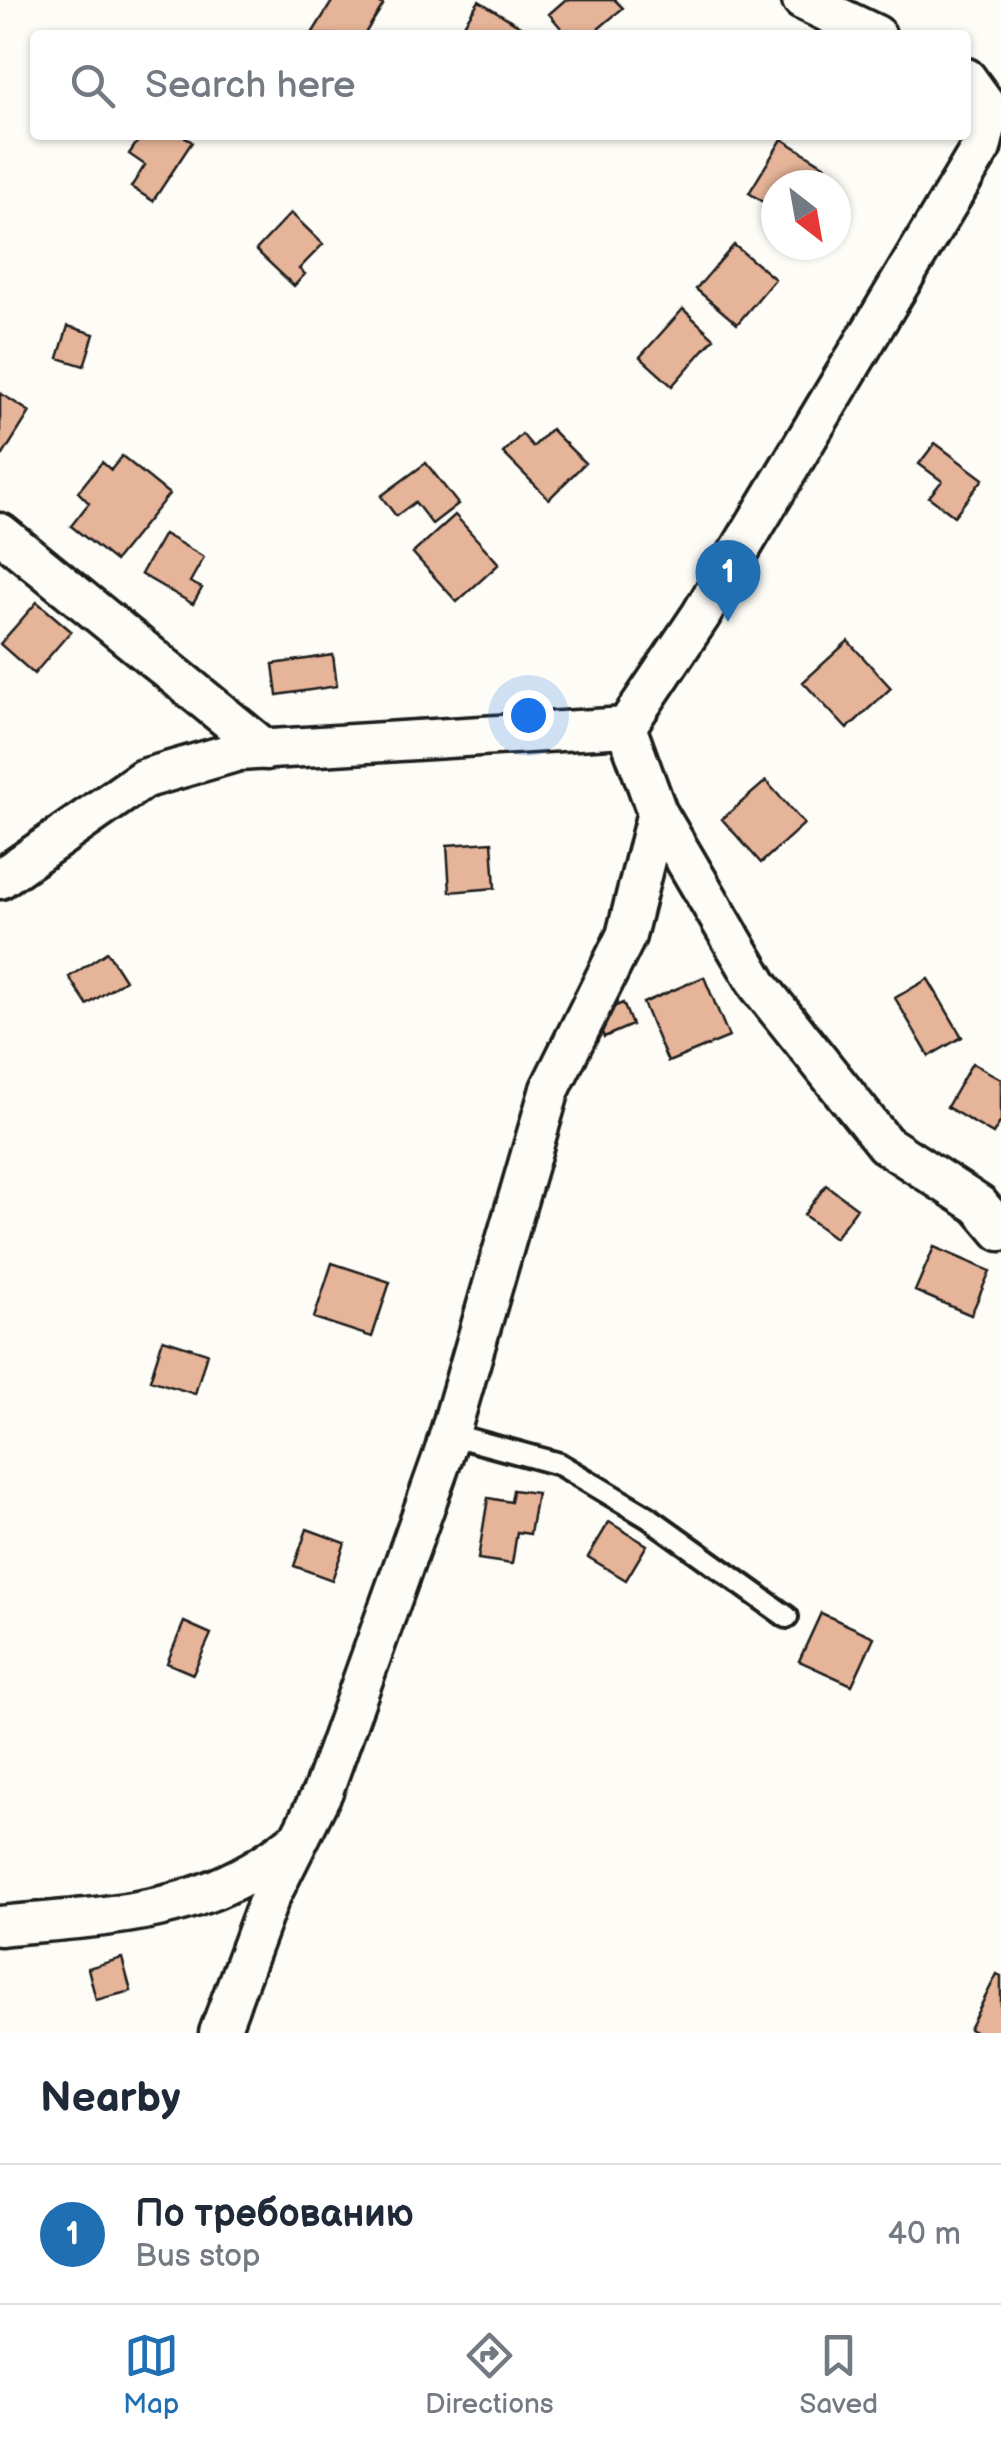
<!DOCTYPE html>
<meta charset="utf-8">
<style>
:root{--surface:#fff;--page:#f2f2f3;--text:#1f2937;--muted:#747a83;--line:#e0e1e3;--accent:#1f6fb2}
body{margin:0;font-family:"Balsamiq Sans",sans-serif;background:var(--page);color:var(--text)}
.compass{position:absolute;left:761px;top:170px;width:90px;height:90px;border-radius:50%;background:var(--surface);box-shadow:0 2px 8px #0004;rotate:149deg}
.you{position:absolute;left:528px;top:715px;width:35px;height:35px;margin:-25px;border:8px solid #fff;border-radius:50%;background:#1a73e8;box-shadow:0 0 0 15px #1a73e833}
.badge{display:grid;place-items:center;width:65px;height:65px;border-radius:50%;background:var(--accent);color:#fff;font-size:32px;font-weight:700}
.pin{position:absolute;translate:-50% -82px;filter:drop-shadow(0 2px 5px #0008)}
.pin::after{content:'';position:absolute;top:52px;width:35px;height:30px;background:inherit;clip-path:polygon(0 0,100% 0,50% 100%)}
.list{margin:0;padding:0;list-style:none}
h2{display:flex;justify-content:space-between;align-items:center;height:130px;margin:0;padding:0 40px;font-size:42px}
h2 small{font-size:32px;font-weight:400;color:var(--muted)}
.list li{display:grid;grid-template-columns:65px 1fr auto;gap:30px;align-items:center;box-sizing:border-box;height:140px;padding:0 40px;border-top:2px solid var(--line)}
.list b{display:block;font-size:38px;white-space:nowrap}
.list p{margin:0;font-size:32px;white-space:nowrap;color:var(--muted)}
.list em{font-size:32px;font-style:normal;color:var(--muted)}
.icon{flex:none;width:55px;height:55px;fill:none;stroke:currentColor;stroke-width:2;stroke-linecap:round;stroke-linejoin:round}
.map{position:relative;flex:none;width:1001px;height:2033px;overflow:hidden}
.search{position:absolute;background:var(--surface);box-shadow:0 2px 8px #0004;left:30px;right:30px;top:30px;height:110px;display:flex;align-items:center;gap:25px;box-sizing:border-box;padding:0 35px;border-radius:10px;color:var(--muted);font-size:38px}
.sheet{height:270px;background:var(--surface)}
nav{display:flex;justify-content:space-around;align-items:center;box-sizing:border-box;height:140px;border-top:2px solid var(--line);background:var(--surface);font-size:28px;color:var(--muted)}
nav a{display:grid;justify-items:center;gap:5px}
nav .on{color:var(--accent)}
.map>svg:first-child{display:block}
.building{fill:#e6b498;stroke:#1c1c1c;stroke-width:2.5}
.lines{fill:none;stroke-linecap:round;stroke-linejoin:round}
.service-casing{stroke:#1c1c1c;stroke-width:28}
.minor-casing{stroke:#1c1c1c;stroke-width:45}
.service{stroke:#fdfcf7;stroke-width:20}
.minor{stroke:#fdfcf7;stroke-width:38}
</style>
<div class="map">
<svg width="1001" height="2033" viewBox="0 0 1001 2033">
<rect width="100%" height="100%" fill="#fdfcf7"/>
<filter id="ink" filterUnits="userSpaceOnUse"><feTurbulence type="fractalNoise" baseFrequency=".01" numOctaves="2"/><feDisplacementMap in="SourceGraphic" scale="20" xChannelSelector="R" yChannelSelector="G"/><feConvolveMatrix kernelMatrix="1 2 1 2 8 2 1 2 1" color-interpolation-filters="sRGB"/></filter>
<g filter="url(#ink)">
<path class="building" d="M333 0H376L383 5 364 35H318L313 32Z
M565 0H615L623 8 591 35H567L549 14Z
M479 1 525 29 521 35H457Z
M142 135H182L192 142 153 201 131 187 145 165 129 154Z
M782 139 825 166 814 185H776V210L749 193Z
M291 213 323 244 299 269 305 274 294 286 256 250Z
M734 245 775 279 737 324 696 289Z
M683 309 714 338 672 386 640 357Z
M68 326 94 334 84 366 58 358Z
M0 393 30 412 3 455 0 453Z
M551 429 585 463 549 499 503 453 522 434 533 447Z
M935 443 983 479 954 516 929 497 942 481 919 464Z
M122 456 169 494 115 561 71 526 89 503 78 492 102 462 111 470Z
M426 463 458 504 432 524 415 502 396 516 381 496Z
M455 515 499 564 457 602 413 553Z
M164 534 204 557 190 582 202 588 193 604 141 574Z
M37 602 71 631 34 674 0 644Z
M848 641 891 688 847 729 803 682Z
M333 655 337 686 277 695 273 664Z
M766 781 804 824 761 863 722 819Z
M492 842 495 888 450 892 447 845Z
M107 952 125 980 87 1005 69 977Z
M704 977 729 1037 668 1062 643 1003Z
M928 979 962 1037 929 1056 895 998Z
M623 1003 632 1025 604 1037 594 1015Z
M972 1063 1001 1079V1121L993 1134 947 1107Z
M826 1185 857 1208 835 1238 804 1215Z
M934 1247 990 1271 971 1315 915 1291Z
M332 1263 390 1282 372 1337 314 1318Z
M163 1339 207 1353 195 1394 150 1380Z
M513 1490 537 1493 530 1534 517 1532 512 1564 478 1559 488 1498 511 1502Z
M609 1522 647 1545 626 1580 588 1557Z
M307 1529 345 1543 332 1580 294 1566Z
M821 1613 874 1637 852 1685 799 1661Z
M184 1622 211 1634 193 1674 167 1663Z
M122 1958 131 1991 96 2000 88 1968Z
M997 1974 1001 1976V2033H977L969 2029Z"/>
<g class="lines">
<defs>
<path id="service" d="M449 1434 559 1464 648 1517 787 1617"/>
<path id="minor" d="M802 0 876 35
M0 533 266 750
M626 727 701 615 981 148 990 111 966 78
M626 727 657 812 759 986 885 1144 979 1205 1001 1231
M0 879 143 779 239 751 626 727
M0 1926C112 1915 203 1916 294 1842
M219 2033 269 1899 323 1791 444 1453 550 1089 626 936 657 812"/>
</defs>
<use href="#service" class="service-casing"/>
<use href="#minor" class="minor-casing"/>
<use href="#service" class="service"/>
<use href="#minor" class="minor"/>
</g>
</g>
</svg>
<svg class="compass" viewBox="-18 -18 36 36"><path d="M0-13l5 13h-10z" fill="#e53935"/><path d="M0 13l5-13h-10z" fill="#747a83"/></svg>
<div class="you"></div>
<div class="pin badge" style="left:728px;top:622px">1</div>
<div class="search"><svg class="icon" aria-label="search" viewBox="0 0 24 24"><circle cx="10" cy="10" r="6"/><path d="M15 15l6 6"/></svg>Search here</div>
</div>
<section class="sheet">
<h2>Nearby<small></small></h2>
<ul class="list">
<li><span class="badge">1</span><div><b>По требованию</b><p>Bus stop</p></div><em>40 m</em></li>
</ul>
</section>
<nav>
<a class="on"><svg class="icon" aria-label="map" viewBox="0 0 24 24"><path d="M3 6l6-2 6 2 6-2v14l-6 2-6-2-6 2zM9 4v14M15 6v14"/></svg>Map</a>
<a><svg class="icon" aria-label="directions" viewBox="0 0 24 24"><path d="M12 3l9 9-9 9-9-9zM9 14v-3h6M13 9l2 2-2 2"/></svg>Directions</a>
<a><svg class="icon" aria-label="saved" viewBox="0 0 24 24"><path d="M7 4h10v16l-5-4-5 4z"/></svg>Saved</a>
</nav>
